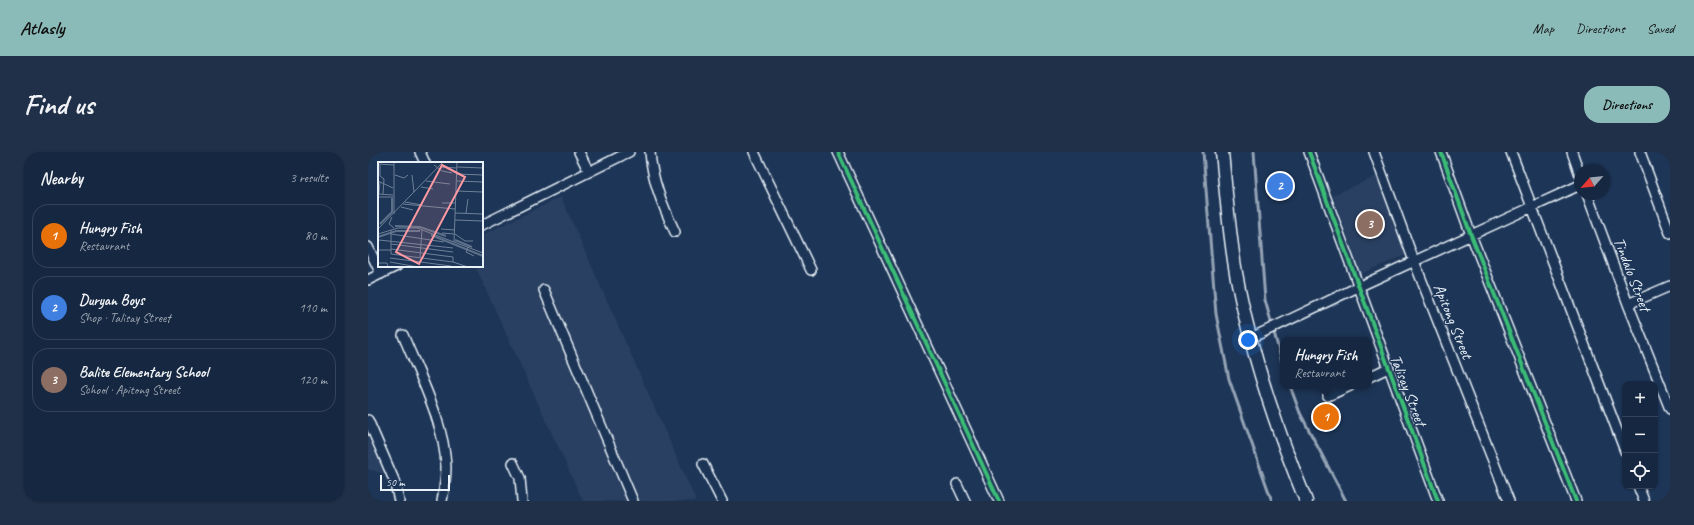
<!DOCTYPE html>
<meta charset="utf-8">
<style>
:root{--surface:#162841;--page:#1f3048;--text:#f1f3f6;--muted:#9ea6b1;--line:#35445a;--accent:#8bbbb9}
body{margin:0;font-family:Caveat,sans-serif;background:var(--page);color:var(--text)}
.controls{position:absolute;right:12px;bottom:12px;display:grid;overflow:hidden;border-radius:8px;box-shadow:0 1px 3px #0004}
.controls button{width:36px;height:36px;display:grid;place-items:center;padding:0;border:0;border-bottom:1px solid var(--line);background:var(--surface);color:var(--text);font:20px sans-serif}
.compass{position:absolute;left:1206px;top:12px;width:36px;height:36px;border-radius:50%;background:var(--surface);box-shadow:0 1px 3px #0004;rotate:242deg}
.scale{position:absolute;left:12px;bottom:10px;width:70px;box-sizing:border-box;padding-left:4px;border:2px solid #e8f1f8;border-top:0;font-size:11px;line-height:14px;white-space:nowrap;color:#e8f1f8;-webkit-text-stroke:3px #1d3557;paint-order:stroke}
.you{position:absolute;left:880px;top:188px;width:14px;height:14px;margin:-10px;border:3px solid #fff;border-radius:50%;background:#1a73e8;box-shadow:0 0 0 6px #1a73e833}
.badge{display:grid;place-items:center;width:26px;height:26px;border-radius:50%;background:var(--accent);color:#fff;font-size:13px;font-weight:700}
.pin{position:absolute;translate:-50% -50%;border:2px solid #fff;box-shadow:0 1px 4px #0006}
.popup{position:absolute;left:912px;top:185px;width:92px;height:52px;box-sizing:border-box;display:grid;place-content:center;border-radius:8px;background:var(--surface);filter:drop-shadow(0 1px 3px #0005);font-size:13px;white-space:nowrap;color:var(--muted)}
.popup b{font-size:15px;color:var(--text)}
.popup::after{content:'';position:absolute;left:50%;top:100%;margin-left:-8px;border:8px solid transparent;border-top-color:var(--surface)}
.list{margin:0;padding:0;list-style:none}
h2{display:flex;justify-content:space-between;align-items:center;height:52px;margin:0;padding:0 16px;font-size:17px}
h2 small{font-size:13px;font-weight:400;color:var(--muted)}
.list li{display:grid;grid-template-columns:26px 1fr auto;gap:12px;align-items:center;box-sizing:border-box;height:64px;margin:0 8px 8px;padding:0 8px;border:1px solid var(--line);border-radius:16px}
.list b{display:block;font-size:15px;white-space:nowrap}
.list p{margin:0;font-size:13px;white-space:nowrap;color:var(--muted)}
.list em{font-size:13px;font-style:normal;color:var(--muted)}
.icon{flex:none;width:22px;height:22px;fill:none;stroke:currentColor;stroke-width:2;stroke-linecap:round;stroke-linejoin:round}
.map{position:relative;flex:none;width:1302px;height:349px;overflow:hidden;border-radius:16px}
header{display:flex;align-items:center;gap:24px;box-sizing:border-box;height:56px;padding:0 20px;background:var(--accent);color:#111}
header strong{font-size:19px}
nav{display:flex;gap:22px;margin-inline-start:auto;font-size:14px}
.intro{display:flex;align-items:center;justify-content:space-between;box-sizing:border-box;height:96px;padding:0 24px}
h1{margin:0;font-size:28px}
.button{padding:10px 18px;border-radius:16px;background:var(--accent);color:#111;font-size:14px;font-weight:700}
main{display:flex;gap:24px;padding:0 24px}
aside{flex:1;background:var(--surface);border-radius:16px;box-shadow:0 1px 3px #0004}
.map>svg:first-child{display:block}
.built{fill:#2a4162}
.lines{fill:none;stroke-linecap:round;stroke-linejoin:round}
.stream{stroke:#95a4b5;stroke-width:3}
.minor-casing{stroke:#e8f1f8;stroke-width:12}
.major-casing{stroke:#e8f1f8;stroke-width:15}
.minor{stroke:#1d3557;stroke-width:9}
.major{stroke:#1d3557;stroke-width:12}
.cycleway-casing{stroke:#1d3557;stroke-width:6}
.cycleway{stroke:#3abd76;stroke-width:4}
.labels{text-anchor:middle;stroke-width:3;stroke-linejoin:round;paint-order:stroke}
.street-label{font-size:16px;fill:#e8f1f8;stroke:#1d3557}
.inset-river{fill:none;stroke:#5d7089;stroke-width:2}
.inset-road{fill:none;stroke:#6e8097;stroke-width:1}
.view{fill:#ff9aa2;fill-opacity:0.15;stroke:#ff9aa2;stroke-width:2}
.inset-edge{fill:none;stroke:#e8f1f8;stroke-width:2}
</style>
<header>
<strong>Atlasly</strong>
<nav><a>Map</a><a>Directions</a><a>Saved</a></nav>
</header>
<div class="intro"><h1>Find us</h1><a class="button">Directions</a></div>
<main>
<aside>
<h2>Nearby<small>3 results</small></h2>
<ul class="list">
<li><span class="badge" style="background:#e8710a">1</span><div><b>Hungry Fish</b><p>Restaurant</p></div><em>80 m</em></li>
<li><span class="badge" style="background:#3f7fe0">2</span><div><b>Duryan Boys</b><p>Shop · Talisay Street</p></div><em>110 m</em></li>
<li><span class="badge" style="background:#8d6e63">3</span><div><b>Balite Elementary School</b><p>School · Apitong Street</p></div><em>120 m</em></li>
</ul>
</aside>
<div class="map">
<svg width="1302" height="349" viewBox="0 0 1302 349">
<rect width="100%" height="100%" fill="#1d3557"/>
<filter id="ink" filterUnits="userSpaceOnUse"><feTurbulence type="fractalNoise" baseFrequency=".025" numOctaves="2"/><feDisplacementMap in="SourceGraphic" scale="8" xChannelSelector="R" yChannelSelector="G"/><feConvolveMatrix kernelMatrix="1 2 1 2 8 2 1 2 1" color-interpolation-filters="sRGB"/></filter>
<g filter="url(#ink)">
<path class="built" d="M1009 24 1040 102 992 122 965 43Z
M193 45 328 349H215L107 114H114V83Z
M0 286 17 322 0 317Z"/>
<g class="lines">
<path class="stream" d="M835 0 848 162 861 227 904 349
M886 0 897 148 915 213
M922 234 932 261 978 349"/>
<defs>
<path id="minor" d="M52 0 57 11
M211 0 221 20
M282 0C284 29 295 54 307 80
M386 0 443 118
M470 0 631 349
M941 0 1070 349
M1006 0 1046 109 1141 349
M1073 0 1103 83 1208 349
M1143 0 1257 299
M1204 0 1212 23
M1272 0 1302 81
M1219 42 1260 152 1302 257
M114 73 261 0
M0 95 13 122
M0 128 29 114
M176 138 265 349
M1260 152 1302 134
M35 183C51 222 77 272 78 315 78 326 76 338 74 349
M883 186 990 135 1212 33
M1001 225 1020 216
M960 244 982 234
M0 268 26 328 31 349
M145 311 152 326 154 349
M335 312 354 349
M589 332 597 349
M1270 334 1276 349"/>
<path id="major" d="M854 0C858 40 861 81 868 121 882 199 908 276 938 349"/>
</defs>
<use href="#minor" class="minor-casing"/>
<use href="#major" class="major-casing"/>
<use href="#minor" class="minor"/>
<use href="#major" class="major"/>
<defs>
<path id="cycleway" d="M470 0 631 349
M941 0 1070 349
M1073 0 1103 83 1208 349"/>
</defs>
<use href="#cycleway" class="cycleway-casing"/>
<use href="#cycleway" class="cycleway"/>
</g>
</g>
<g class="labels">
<g class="street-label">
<text transform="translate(1265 122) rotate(69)" y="6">Tindalo Street</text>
<text transform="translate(1086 169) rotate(68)" y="6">Apitong Street</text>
<text transform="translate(1041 238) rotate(69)" y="6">Talisay Street</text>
</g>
</g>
<g transform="translate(10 10)">
<rect width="105" height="105" fill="#1d3557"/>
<path class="inset-river" d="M2 62 14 50V36M17 64 42 65 68 74M53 73 105 94M0 75 18 69H42M77 78 94 85"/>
<path class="inset-road" d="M0 2 16 3M2 2V14L6 17 5 32M56 3 64 9 74 11M62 5 79 6M79 5 105 6M79 12 105 13M17 13 26 16 30 13M34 13 36 30M0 19 15 26M48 19 72 22M79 19 105 20M43 25 55 27M78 29 105 30M0 32 15 33M1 32 2 20M0 35H15M27 40 44 43M64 41H78M25 42 77 47M23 45 35 48M77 51 105 52M88 51 90 37M16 52V0M14 55 11 62 16 66M77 58 105 59M0 67 65 0M63 67 77 68M64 71 76 72M0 72 20 66H39L105 91M13 72 66 80M77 72 87 79H95M1 78 75 86M76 80 79 0M13 82 75 90M90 85 88 90 96 94M13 87 75 95V100M0 88H13M13 92 75 100 90 105M13 92V68M42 95 44 68M12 96 73 104M12 100 40 105M0 101H9L10 105"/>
<path class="view" d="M64 3 87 15 41 102 18 90Z"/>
<rect width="105" height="105" class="inset-edge"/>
</g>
</svg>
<div class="controls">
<button>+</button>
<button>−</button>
<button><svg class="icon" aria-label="locate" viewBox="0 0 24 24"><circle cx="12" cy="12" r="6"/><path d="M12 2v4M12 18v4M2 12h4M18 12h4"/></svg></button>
</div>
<svg class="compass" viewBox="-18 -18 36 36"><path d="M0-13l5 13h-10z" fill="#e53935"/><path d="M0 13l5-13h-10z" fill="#9ea6b1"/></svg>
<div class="scale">50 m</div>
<div class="you"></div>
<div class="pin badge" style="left:958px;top:265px;background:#e8710a">1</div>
<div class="popup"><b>Hungry Fish</b>Restaurant</div>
<div class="pin badge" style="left:912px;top:34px;background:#3f7fe0">2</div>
<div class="pin badge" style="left:1002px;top:72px;background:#8d6e63">3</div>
</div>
</main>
